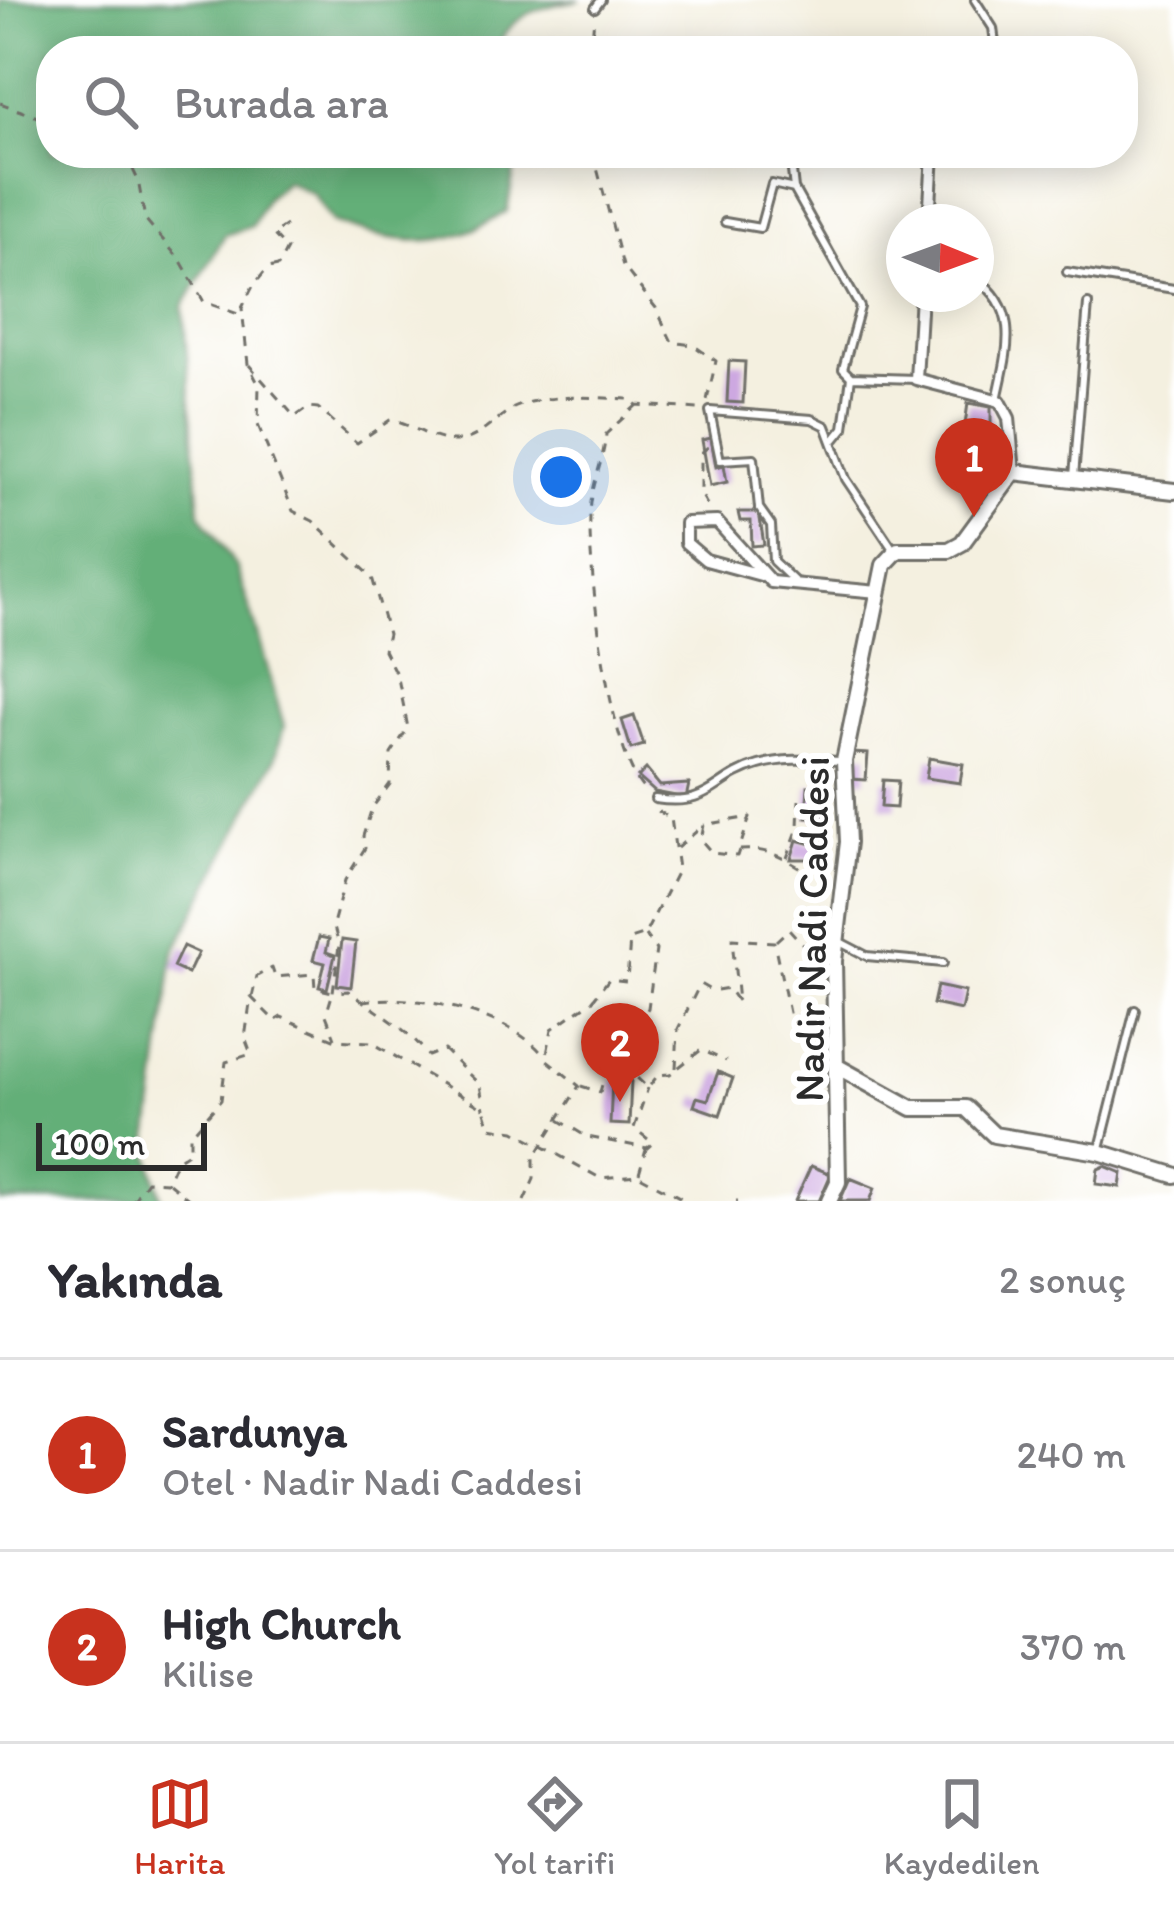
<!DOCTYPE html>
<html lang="tr">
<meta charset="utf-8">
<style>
:root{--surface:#fff;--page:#f2f2f3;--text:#2b2b33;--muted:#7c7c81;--line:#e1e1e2;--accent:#c8321e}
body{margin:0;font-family:Itim,sans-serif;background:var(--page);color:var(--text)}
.compass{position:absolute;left:886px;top:204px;width:108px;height:108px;border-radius:50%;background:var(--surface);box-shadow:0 6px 30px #0003;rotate:91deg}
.scale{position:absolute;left:36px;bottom:30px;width:171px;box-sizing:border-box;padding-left:12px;border:6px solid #2b2b2b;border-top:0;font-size:33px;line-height:42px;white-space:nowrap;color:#2b2b2b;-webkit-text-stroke:9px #fff;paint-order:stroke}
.you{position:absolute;left:561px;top:477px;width:42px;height:42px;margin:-30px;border:9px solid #fff;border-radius:50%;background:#1a73e8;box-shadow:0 0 0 18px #1a73e833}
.badge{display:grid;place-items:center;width:78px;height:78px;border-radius:50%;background:var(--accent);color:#fff;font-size:39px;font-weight:700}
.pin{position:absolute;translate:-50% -99px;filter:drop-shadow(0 3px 6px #0008)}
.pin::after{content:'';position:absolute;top:63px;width:42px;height:36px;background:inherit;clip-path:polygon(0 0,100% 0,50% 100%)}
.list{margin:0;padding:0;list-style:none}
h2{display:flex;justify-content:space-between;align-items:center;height:156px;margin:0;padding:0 48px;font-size:51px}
h2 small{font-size:39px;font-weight:400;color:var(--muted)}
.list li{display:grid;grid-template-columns:78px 1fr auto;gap:36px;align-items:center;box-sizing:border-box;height:192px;padding:0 48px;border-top:3px solid var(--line)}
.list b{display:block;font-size:45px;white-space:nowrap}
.list p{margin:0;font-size:39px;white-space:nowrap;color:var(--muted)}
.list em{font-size:39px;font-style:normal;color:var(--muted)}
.icon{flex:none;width:66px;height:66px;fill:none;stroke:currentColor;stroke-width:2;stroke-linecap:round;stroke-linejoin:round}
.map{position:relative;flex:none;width:1174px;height:1201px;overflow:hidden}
.search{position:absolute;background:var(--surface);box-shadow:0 6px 30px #0003;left:36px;right:36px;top:36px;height:132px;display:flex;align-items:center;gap:30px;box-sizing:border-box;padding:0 42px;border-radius:48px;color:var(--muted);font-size:45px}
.sheet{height:540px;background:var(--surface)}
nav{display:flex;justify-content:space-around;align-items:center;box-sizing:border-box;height:168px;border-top:3px solid var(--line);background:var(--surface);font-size:33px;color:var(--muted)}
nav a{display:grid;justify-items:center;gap:6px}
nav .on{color:var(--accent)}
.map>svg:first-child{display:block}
.forest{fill:#64af78;stroke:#486d52;stroke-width:3}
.building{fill:#cda8e1}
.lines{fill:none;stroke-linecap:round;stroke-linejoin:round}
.service-casing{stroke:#71706a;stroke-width:12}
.minor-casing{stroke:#71706a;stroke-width:16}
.tertiary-casing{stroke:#71706a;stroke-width:20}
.path{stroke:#71706a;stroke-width:3;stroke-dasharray:9 9;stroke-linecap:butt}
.service{stroke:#fff;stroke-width:6}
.minor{stroke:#fff;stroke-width:10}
.tertiary{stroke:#fff;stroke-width:14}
.labels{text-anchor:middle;stroke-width:12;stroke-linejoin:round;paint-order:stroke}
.street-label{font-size:42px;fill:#2b2b2b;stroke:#fff}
</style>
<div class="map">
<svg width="1174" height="1201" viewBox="0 0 1174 1201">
<rect width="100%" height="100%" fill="#fff"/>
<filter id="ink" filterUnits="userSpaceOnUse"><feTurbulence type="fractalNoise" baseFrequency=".00833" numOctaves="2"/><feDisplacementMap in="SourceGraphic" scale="24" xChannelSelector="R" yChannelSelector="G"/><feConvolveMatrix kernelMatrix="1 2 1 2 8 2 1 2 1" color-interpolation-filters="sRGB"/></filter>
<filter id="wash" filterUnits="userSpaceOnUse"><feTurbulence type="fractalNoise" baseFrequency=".004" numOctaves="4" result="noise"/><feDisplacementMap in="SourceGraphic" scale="48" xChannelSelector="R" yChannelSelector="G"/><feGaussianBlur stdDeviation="2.7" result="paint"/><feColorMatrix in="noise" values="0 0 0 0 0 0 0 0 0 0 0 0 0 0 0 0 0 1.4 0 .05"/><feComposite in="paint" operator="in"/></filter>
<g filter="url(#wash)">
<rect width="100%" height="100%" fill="#f4f0e0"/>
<path class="forest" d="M0 0H581C544 5 509 14 496 51H51V153H515L516 159 507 211C447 252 399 245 332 222L313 194 286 181 267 197 252 226 225 235 183 307 200 513 236 567 256 628 284 726 275 759 174 952 148 1149 162 1201H0Z"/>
<g id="blocks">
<path class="building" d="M729 361 745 362 743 403 727 402Z
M968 403 991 407V429L965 425Z
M711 438 716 467 724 465 727 482 710 486 702 440Z
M738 512H759L764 545 752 546 751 521H740Z
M634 716 644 745 631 749 622 720Z
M852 753 868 754 866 780 850 779Z
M929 758 963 764 960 783 926 778Z
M646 769 660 786 689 784 686 798 655 792 638 777Z
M883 780 898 781 896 808 881 807Z
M808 786 831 788 829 818 806 817Z
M797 840 816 845 812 859H791Z
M319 937 329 939 326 952 335 955 327 989 319 987 325 963 313 960Z
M342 940 356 942 351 987 337 985Z
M183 946 198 953 188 974 173 967Z
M937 986 965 992 961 1010 933 1004Z
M718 1072 733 1078 720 1115 694 1106 697 1097 708 1100Z
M612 1080 631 1081 629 1125 610 1124Z
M811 1166 831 1174 819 1201H795Z
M1105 1166 1122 1173 1120 1187 1096 1184 1098 1169Z
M850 1178 875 1188 870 1201H840Z"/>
</g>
</g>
<g filter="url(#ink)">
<use href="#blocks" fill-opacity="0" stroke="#71706a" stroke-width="3"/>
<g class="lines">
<defs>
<path id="service" d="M975 0 993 28 996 51
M595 8 601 0
M790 153 794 189 860 307 843 369 851 377 916 379
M725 222 760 228 772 184 794 189
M1067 272 1174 289
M976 278C1022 310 1007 352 997 400
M835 439 844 428 851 377
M1074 477 1088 304
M794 581 773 561 771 525 759 508 754 458 720 460 710 411 812 419 826 426 846 479 893 549
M655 799C713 808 712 778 759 765 786 757 815 760 844 761
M838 941 867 956 943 963
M1100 1148 1135 1010"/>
<path id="minor" d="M929 222 933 153
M921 294 916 379 1000 401 1009 418 1014 472
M761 575 706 560 686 543V523L717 522 771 582 878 592"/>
<path id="tertiary" d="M838 1067 912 1108H966L994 1135 1099 1152 1174 1175
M829 1201 838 1182 834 961 848 842 844 761 884 565 898 550H949L962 543 1014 472 1174 491"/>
</defs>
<use href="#service" class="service-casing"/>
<use href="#minor" class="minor-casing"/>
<use href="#tertiary" class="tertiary-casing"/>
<path class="path" d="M591 51 594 17
M0 103 51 122
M125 153 138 180 145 219 181 261 204 302 241 315
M593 153 623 266 656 308 672 342 693 345 716 361 707 400
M286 225 273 234 287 249 278 266 268 268 253 286 242 308 248 364 259 385 258 425 293 511 313 521 372 577 388 634 384 650 398 678 408 728 391 754 390 784 372 808 363 836 365 848 345 880 333 924 339 945 333 992 348 991C373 1009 413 1032 428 1056L444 1050 480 1085 484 1109
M249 365 295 417 309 407 318 408 357 443 390 420C411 424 429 439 452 441 479 443 496 416 516 407 547 393 596 398 629 399L637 405 699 409
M637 405 606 434C603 464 591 484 590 515 588 568 609 761 647 792
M708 447 701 453V494L710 510
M677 848 704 825 701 840 712 853 737 856 750 817 704 825
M740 850C766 848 780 856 804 870L817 860 834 875
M787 858 798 828 799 800
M776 941 789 929 809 951 823 956
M252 997 257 976 272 968 275 977 314 974 315 988 333 992 326 1015 335 1038
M363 1001C419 993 512 1014 545 1057
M624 1066 648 1088 658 1075 670 1074 701 1050 726 1061
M676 1068 678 1029 700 984 712 991 728 988 738 1002 732 939 774 942 791 1022 802 1011 822 1028
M581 1086 600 1092 608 1063 623 1065 631 1036 648 1008 656 950 645 935
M559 1120 587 1137 647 1148 653 1143 634 1128 648 1088
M639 1173 646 1149
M169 1183 191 1201
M133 1201 147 1181 167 1182 177 1160 190 1151V1136L221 1100 226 1062 251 1054 245 1038 251 997 275 1021 281 1017 336 1040 371 1042 484 1109 490 1127 515 1131 600 1178 638 1175 687 1201
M524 1201 534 1179V1158L579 1086 546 1059 552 1029 592 1001 609 979 627 981 630 939 645 934 678 869 671 818 656 810
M736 1201H738"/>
<use href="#service" class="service"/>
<use href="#minor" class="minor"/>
<use href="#tertiary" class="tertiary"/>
</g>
</g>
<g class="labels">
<g class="street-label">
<text transform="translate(811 929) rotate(-89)" y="15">Nadir Nadi Caddesi</text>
</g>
</g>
</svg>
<svg class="compass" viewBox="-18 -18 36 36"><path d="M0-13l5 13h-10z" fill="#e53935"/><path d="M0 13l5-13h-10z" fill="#7c7c81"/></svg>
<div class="scale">100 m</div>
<div class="you"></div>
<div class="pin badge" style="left:974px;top:517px">1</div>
<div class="pin badge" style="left:620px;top:1102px">2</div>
<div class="search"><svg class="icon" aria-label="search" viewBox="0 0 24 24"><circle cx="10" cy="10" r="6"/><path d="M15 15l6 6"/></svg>Burada ara</div>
</div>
<section class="sheet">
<h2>Yakında<small>2 sonuç</small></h2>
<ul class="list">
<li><span class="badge">1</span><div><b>Sardunya</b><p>Otel · Nadir Nadi Caddesi</p></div><em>240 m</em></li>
<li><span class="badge">2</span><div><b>High Church</b><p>Kilise</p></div><em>370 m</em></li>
</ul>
</section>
<nav>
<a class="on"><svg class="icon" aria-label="map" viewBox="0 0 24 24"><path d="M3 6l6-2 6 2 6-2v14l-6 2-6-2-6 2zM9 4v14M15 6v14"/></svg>Harita</a>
<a><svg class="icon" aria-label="directions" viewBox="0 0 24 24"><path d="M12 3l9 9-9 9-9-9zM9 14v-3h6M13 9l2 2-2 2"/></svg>Yol tarifi</a>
<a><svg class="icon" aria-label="saved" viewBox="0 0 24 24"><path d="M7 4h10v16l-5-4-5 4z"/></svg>Kaydedilen</a>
</nav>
